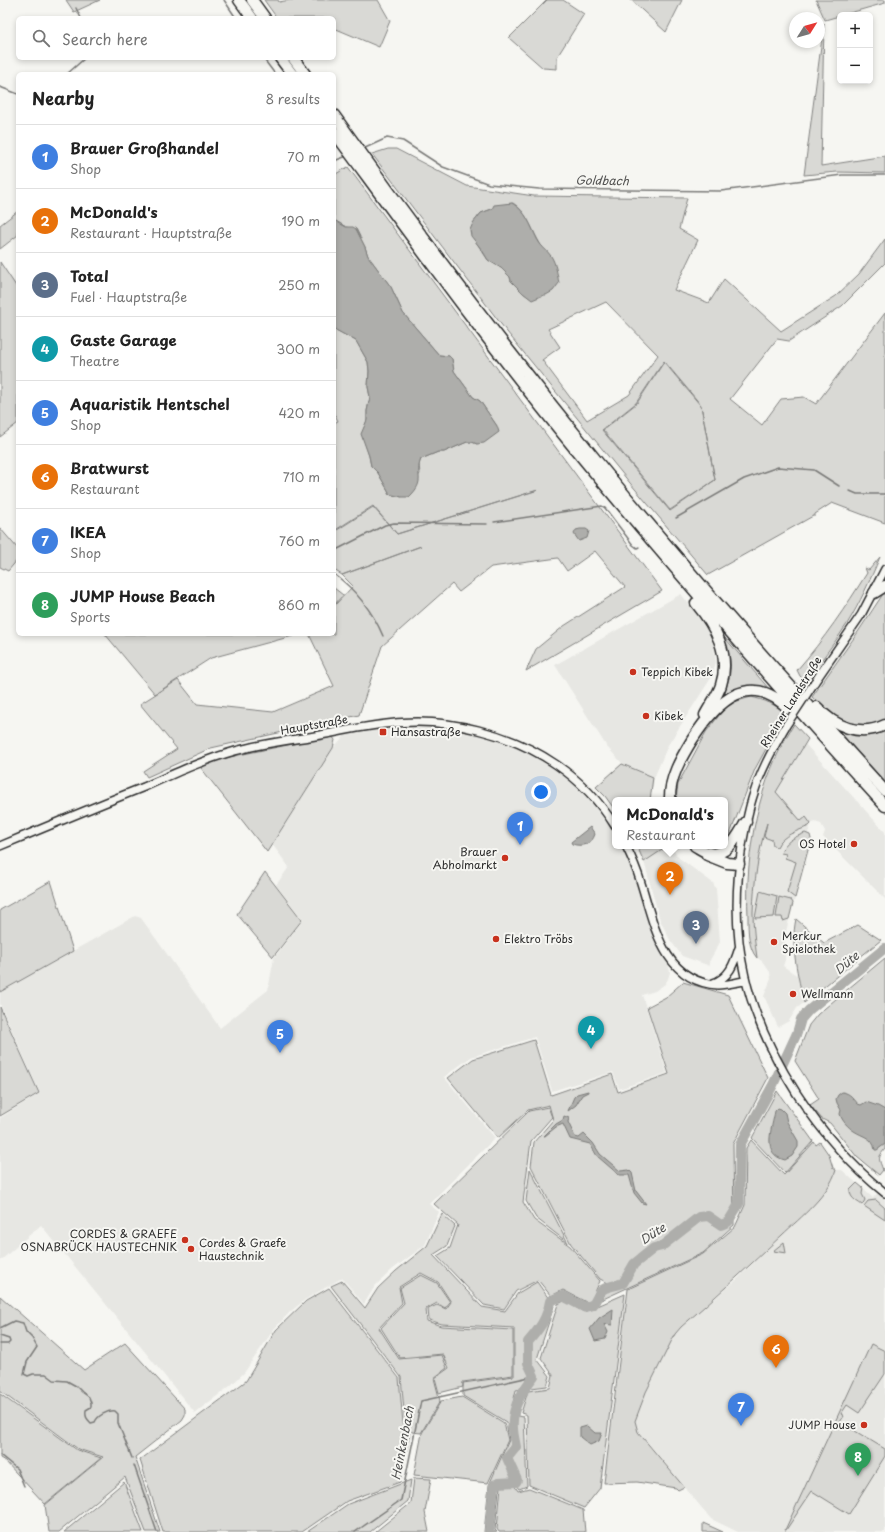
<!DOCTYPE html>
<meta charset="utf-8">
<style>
:root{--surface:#fff;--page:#f2f2f2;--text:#222;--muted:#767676;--line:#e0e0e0;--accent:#c8321e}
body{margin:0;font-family:"Playpen Sans",sans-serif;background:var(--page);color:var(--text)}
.controls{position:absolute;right:12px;top:12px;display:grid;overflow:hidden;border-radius:6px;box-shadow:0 2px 6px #0003}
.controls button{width:36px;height:36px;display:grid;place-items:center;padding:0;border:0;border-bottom:1px solid var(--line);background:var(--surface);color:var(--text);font:20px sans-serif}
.compass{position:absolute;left:789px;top:12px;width:36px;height:36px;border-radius:50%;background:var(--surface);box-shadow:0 2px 6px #0003;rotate:53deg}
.you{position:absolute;left:541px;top:792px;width:14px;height:14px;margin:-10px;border:3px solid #fff;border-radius:50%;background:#1a73e8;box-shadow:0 0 0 6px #1a73e833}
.badge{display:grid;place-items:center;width:26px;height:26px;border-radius:50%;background:var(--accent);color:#fff;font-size:13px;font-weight:700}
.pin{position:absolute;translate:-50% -33px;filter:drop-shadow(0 1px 2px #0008)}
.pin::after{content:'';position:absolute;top:21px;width:14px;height:12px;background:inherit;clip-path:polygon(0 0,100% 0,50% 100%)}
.popup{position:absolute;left:612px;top:797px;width:116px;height:52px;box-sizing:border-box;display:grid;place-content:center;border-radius:6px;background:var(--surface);filter:drop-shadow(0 1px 3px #0005);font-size:13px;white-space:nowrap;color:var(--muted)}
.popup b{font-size:15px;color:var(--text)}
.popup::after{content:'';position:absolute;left:50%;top:100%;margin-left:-8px;border:8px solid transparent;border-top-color:var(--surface)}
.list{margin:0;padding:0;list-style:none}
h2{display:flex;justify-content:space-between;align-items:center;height:52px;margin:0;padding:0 16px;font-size:17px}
h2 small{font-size:13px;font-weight:400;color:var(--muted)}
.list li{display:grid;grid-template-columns:26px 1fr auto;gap:12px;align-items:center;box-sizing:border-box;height:64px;padding:0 16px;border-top:1px solid var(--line)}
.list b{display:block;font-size:15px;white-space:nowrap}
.list p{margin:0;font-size:13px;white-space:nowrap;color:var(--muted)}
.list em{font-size:13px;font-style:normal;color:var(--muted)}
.icon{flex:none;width:22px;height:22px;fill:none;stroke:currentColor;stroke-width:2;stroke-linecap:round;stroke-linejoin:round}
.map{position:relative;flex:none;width:885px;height:1532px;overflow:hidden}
.search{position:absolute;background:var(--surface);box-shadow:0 2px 6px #0003;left:16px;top:16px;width:320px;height:44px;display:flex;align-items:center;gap:10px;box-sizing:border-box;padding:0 14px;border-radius:6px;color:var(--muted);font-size:15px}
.panel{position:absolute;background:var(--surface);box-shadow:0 2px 6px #0003;left:16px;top:72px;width:320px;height:564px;border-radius:6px}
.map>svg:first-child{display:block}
.built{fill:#e7e7e3}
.green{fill:#d9d9d5;stroke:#828280;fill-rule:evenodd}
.water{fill:#aeaeab;stroke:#7a7a78}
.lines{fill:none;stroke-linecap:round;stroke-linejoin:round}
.stream{stroke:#7a7a78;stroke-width:1.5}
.river{stroke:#aeaeab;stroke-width:10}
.secondary-casing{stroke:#2b2b2b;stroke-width:10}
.highway-casing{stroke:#2b2b2b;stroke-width:13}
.secondary{stroke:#f6f6f2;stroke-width:7}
.highway{stroke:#f6f6f2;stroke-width:10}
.secondary-bridge-casing{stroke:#2b2b2b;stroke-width:10;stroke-linecap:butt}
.secondary-bridge{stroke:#f6f6f2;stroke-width:7}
.poi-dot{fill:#c8321e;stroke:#f6f6f2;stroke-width:1.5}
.labels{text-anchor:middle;stroke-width:4;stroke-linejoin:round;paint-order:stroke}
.poi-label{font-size:11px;fill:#2b2b2b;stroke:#f6f6f2;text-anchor:start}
.street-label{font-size:11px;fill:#2b2b2b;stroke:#f6f6f2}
.water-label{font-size:12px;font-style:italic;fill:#525251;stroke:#f6f6f2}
</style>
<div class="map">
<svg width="885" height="1532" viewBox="0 0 885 1532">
<rect width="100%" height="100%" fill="#f6f6f2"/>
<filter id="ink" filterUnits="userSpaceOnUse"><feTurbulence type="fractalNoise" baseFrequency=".025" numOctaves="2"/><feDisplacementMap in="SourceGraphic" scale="8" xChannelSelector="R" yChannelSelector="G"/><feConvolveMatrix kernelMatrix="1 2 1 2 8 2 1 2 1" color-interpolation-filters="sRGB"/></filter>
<g filter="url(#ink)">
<path class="built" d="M681 594 697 614 708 632 714 646 716 662 711 678 668 745 654 778 651 800H615V811L605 797 595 787 622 763 607 747 555 665Z
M439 725 484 734 506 741 538 757 566 776 596 805 615 833V846H623L633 868 653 936 668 964 670 972 668 979 665 984 655 991 642 995 667 1073 619 1089 613 1072 552 1091 535 1037 471 1057 444 1077 495 1138 429 1204 439 1212 425 1245 393 1269 375 1286 364 1304 342 1278 306 1299 290 1312 274 1329 244 1373 230 1386 195 1413 41 1225 0 1261V1118L40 1093 0 1004V992L135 916 141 918 220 1028 268 990 274 958 303 920 276 885 289 867 272 844 333 748 349 731Z
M805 744 885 832V899L823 837 825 831 821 824 815 822 811 824 808 833 811 839 785 935V960L783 966 798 976 804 1003 797 1008 789 1021 778 1027 764 996 771 979 770 972 762 961 757 958 753 913 755 880 761 842 776 792Z
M636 846H670L679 858 713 883 716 889 720 942 709 962 710 966 682 956 670 940 660 920 645 865Z
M836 1170H842L873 1198 885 1185V1532H738L711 1519 638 1431 635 1421 646 1392 675 1334 681 1327 734 1282 787 1230 828 1188 833 1179Z"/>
<path class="green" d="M66 0H100L74 12Z
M264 0H278L279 2 290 0H378L390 21 379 47 334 28V18H277Z
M547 0H563L584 14 557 57V69L543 68 509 38Z
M631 0H682L666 32Z
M816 0H885V3L825 20Z
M824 23 821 166 885 156V173L837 172 804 175Z
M388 149H396L467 186 534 196 687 198 679 229 698 240 674 290 709 303 724 279 781 331 836 296 859 274 885 239V263L842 306 789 341 777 339 730 399 762 425 781 399 804 397 816 404 885 313V523L832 503 815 514V516H813L708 575 630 483 507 332 372 154ZM513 203C526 211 531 227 538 240 542 249 550 255 554 264L532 299 523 293 511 281 510 277 501 268 488 260 474 239 473 223 481 213 492 209 497 206ZM606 302 658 355 629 395 587 420 542 360 560 347 548 329ZM664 361 701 405 715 480 670 511 602 430 636 403Z
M348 167 662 591 526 671 536 649 564 626 625 587 595 551 567 571 558 558 491 567 459 592 452 584 382 646 359 715 211 748 147 777 143 771 177 749 140 704 178 680 197 704 273 712 334 686 309 634H334V606L353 586 342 575 421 546 342 575 334 570V532L373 507 397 534 538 490 397 534 373 506 334 531V423L338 421 334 413V329L356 341 368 362 369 371 368 387 370 397 367 411V420L362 434 369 456 371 466 378 473 389 492 388 494 402 497 420 474 419 464 421 459 438 452H444L467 442H472L477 444 497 426 480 401 473 397 454 371 452 359 449 356 439 355 403 313 391 287 368 256 365 247 356 229 346 227 334 220V175Z
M18 211V235L0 249V225Z
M0 262 18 289V423L0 437Z
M664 362 701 406 715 480 670 510 603 430 637 403Z
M0 528 18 549V559L8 571 0 567Z
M880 557C870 580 860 603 847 624 834 644 818 664 806 682L800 676 797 670C825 638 845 608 867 573L865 568 869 570Z
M334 588 343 595 334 605Z
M885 591V722C877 723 868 727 860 726 840 726 825 709 812 697L856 635Z
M719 631 770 690C750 683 741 685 723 696 734 669 733 657 719 631Z
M105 634H185L186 635 192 634H300L211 658 155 694Z
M751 697C764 700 776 704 785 714L755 769 730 834 725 841V800H676L678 784 706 732 725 708 734 702Z
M794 724 808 739 776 792 801 821 806 817 811 824 809 826C798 831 782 835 777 847L773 846 772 840 764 837 767 823C758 852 754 882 753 912 753 927 755 943 757 958 748 948 748 930 748 917 745 851 758 781 794 724Z
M838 730C855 737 868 734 885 730V782Z
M332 736 335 740 333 748 267 852 201 768 219 759Z
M622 764 653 777 650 800H615V810L605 796 596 787Z
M805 833 810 835 811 839 795 898 787 892 796 862 785 858 786 854 781 853C785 841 795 837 805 833Z
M637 846H668L644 862Z
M265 872 302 920 273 957 237 914Z
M51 881 73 951 0 992V910Z
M760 891 777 896 774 917 755 918Z
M779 897 791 900 793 903 789 919 783 921 782 917H776Z
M796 919 824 943 858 925 881 940 804 1003C798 976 790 946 796 919Z
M885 958V1149C877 1158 879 1159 883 1170L879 1175 857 1157 830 1123 822 1119 810 1105 819 1099 795 1061 809 1025 818 1014Z
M683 982 728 995 768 1078 733 1144 734 1225 703 1253 601 1300 610 1284 600 1279 571 1244 531 1166 534 1142 553 1120 549 1105 528 1110 498 1138 448 1078 473 1059 534 1040 551 1095 612 1074 618 1092 669 1074 647 1007 666 997Z
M0 1007 39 1093 0 1116Z
M777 1091 813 1141 785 1173 752 1138Z
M548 1107 552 1117 531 1141 523 1202 534 1220 570 1246 600 1281 591 1301 586 1302 563 1290 551 1296 538 1280 516 1291 504 1309 484 1305 437 1256 450 1248 458 1225 434 1204 529 1111Z
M751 1140 784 1175 814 1142 816 1145 820 1142 829 1155 833 1168 836 1170C829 1195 801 1217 782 1235 749 1266 716 1297 681 1327L675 1334 646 1392 635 1421 638 1432 684 1487 678 1490 676 1488 637 1482 604 1483 628 1289 703 1254 735 1227 745 1205 746 1148Z
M530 1169 568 1243 536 1218 526 1201Z
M857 1183 863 1188 862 1194 865 1200 862 1205C855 1200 850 1198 850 1190Z
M876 1200 885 1208V1220L864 1206 868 1201Z
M442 1214 455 1226 447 1246 433 1255 482 1307 505 1311 518 1293 537 1282 554 1306 537 1359 550 1376 547 1386 516 1390 510 1415 524 1417 527 1486 519 1489 511 1479H500L495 1530 497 1532H484L489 1485 509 1440 506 1422 463 1396V1383L514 1376V1328L442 1324 429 1320 428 1309 437 1305 446 1309 451 1302 438 1282 421 1273 399 1287 402 1303 379 1328 399 1359 442 1355 447 1368 434 1378 440 1401 421 1433 412 1432 405 1422 401 1377 331 1286 342 1281 365 1308 378 1288 396 1271 427 1246Z
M784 1242 786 1253 773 1251Z
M421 1275 437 1283 450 1302 445 1308 437 1303 426 1309 427 1321 441 1326 513 1330V1375L463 1382V1387L439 1393 435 1378 449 1368 443 1354 400 1358 381 1328 404 1303 400 1288Z
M329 1288 399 1378 403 1423 410 1433 400 1482 347 1501 302 1532H163L140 1460 246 1381 276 1330 306 1301Z
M625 1294 600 1488 584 1508 529 1485 527 1415 521 1413 528 1391 550 1388 553 1375 541 1358 558 1304 564 1301 584 1312Z
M0 1296 84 1370 125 1343 185 1409V1415L182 1420 135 1457 160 1532H146L125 1477 59 1532H49L45 1505 103 1457 78 1449 0 1391Z
M871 1344 885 1351V1374L859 1413 847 1405 841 1414 844 1416 840 1422 885 1449V1456L849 1514 812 1491 786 1530H785Z
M0 1394 77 1450 101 1458 45 1504 5 1461 0 1458Z
M462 1397 504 1423 508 1440 488 1483 414 1475 422 1433 441 1401Z
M414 1478 431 1479 425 1512 429 1532H375L411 1503Z
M411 1480 408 1501 370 1532H307L348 1504Z
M124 1482 143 1532H64Z
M514 1485 518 1491 529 1488 583 1510 585 1532H499L497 1529 501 1486Z
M703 1523 723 1532H703Z"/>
<path class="water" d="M512 203C527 212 530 225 537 239 540 246 547 250 551 256 556 264 557 273 559 283L553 291 546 295H544L532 300 523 293 511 281 510 277 501 268 488 260 482 250 471 236 470 230 473 223 481 213 492 209 494 205Z
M334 220 346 227H353L356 229 365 247 368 256 391 287 403 313 439 355 449 356 452 359 454 371 473 397 480 401 497 426 499 432 484 443 477 444 472 442H467L444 452H438L421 459C414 476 427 480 409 497H402L388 494 389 492 378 473 371 466 369 456 361 434 367 420V411L370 397 368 387 369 371 368 362 356 341 334 329Z
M580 529H586L589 531 587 538 579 541 574 534 576 530Z
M590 827 595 834C592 845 581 847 572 844L571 842Z
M588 1091V1092L582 1095 576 1105 568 1111 574 1097 577 1094Z
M842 1092C850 1093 853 1098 858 1104L861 1105 866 1102 878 1106 885 1110V1144L877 1150H875C873 1137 863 1137 854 1131 848 1127 842 1121 840 1114L841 1110 837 1103 836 1099 838 1095Z
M778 1108 781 1109 785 1113 787 1122 798 1141V1147L792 1156 785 1160C761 1154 772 1129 775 1111Z
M564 1116 569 1118 568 1122 575 1137 579 1138 584 1134 593 1143 600 1154 620 1171 629 1170 632 1173 636 1191 646 1204 642 1203 634 1193 629 1175H619L597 1156 590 1144 570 1139 563 1124 556 1127 545 1136H544L556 1124 563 1120Z
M613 1309 612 1325 604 1324 608 1332 605 1339 595 1341 590 1329 599 1318Z
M587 1426 595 1433H602L599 1441 590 1445 580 1437V1428Z"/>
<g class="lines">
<path class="stream" d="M224 0 236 18
M76 8 81 18
M263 58 275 74
M67 74 85 58
M0 87 18 94
M363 149 387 138 403 141 443 167 489 184 539 189 721 191 842 175H885
M334 161 347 156
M850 491 857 494H885
M676 518 744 479 778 467 814 470 839 486
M494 522 602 506 605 508 633 545 637 548 639 547
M334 551 385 525 394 523 487 524
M334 574C355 589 373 612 383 636
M0 1328 14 1321 23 1323 26 1332 32 1338 37 1347 27 1362 24 1374 28 1376 33 1374H46L54 1380 67 1381 76 1386 82 1392 89 1397 91 1403V1407L86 1410C85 1417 87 1419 91 1423L95 1422C97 1416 108 1410 115 1411L118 1414V1423L132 1458
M0 1336 9 1339 10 1342 8 1344H0
M0 1455 17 1469 24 1486
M134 1465 157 1532
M355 1532 401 1500 421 1401 534 1376"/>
<path class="river" d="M489 1532 494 1485 499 1483 516 1482 517 1480 507 1458 516 1447C515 1441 513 1434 513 1428 511 1408 523 1390 534 1376L528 1363V1342C540 1328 547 1319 550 1301L563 1296 584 1307 593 1305C604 1284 601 1290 623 1283L634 1264 654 1248 662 1246 699 1217 708 1216 721 1225 728 1222 739 1204 740 1145 773 1085 797 1033 801 1019 809 1010 885 948"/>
<defs>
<path id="secondary" d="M814 683 861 615 885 569
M785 727C773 749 761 770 754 793 748 810 745 828 742 846 727 941 746 1014 797 1094 822 1132 850 1165 885 1193
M0 846C48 826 96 806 144 787 173 774 203 760 235 751 263 743 292 740 321 735 353 729 385 722 418 722 438 722 458 725 478 730 535 744 584 776 615 826
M626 846C632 858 637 870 641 883 654 924 663 982 718 985 727 985 737 982 745 981
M713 983C729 978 734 964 739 948"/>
<path id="highway" d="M239 0 252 18
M252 0 265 18
M280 58 292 74
M293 58 305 74
M334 115C418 233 505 348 597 461 689 574 787 683 885 791
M334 132C413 239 491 347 575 449 675 571 779 689 885 806
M874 593 885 586
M696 603C715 626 731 654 721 685 718 695 710 705 705 715
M817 707C835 727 860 737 885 725
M670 800C669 778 681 758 692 740 717 701 750 668 791 711
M695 846C699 848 704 852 709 853 728 857 738 835 746 822
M707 855 727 863 739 864"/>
</defs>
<use href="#secondary" class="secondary-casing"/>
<use href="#highway" class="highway-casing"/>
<use href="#secondary" class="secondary"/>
<use href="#highway" class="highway"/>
<defs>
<path id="secondary-bridge" d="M785 727 814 683"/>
</defs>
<use href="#secondary-bridge" class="secondary-bridge-casing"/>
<use href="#secondary-bridge" class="secondary-bridge"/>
</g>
</g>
<g class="poi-dot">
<circle cx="633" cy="672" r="4"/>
<circle cx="646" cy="716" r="4"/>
<rect x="379" y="728" width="8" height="8" rx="2"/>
<circle cx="854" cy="844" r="4"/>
<circle cx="505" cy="858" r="4"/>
<circle cx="496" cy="939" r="4"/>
<circle cx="774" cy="942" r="4"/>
<circle cx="793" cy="994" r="4"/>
<circle cx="185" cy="1240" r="4"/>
<circle cx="191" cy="1249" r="4"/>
<circle cx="864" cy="1425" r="4"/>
</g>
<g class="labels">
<g class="poi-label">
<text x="641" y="676">Teppich Kibek</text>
<text x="654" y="720">Kibek</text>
<text x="391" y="736">Hansastraße</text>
<text x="846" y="848" text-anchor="end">OS Hotel</text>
<text x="497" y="856" text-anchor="end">Brauer<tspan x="497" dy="13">Abholmarkt</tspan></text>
<text x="782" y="940">Merkur<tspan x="782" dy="13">Spielothek</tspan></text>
<text x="504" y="943">Elektro Tröbs</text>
<text x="801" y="998">Wellmann</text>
<text x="177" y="1238" text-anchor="end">CORDES &amp; GRAEFE<tspan x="177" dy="13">OSNABRÜCK HAUSTECHNIK</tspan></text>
<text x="199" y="1247">Cordes &amp; Graefe<tspan x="199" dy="13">Haustechnik</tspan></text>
<text x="856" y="1429" text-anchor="end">JUMP House</text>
</g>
<g class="street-label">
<text transform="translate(791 702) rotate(-58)" y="4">Rheiner Landstraße</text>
<text transform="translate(314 725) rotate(-10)" y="4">Hauptstraße</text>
</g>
<g class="water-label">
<text transform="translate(602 181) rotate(1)" y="4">Goldbach</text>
<text transform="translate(847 963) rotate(-40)" y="4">Düte</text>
<text transform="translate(653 1234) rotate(-33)" y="4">Düte</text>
<text transform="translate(403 1443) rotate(-79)" y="4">Heinkenbach</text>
</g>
</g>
</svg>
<div class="controls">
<button>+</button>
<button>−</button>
</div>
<svg class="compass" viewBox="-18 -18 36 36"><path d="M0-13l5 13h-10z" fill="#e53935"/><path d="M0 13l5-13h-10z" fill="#767676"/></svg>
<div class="you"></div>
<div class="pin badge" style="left:520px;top:845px;background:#3f7fe0">1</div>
<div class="pin badge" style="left:670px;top:895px;background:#e8710a">2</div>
<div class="popup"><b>McDonald's</b>Restaurant</div>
<div class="pin badge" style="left:696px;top:944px;background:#5c6f8a">3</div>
<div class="pin badge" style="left:591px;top:1049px;background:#0f9aa8">4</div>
<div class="pin badge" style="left:280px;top:1053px;background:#3f7fe0">5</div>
<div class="pin badge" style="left:776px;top:1368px;background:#e8710a">6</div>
<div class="pin badge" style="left:741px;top:1426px;background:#3f7fe0">7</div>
<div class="pin badge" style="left:858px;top:1476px;background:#2e9e5b">8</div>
<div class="search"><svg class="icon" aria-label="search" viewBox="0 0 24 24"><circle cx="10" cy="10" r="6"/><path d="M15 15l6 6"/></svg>Search here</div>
<section class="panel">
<h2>Nearby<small>8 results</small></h2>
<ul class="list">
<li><span class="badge" style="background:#3f7fe0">1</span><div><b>Brauer Großhandel</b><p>Shop</p></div><em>70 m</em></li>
<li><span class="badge" style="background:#e8710a">2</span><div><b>McDonald's</b><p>Restaurant · Hauptstraße</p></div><em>190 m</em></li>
<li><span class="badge" style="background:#5c6f8a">3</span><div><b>Total</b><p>Fuel · Hauptstraße</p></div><em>250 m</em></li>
<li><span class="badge" style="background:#0f9aa8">4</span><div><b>Gaste Garage</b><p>Theatre</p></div><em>300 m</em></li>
<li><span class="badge" style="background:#3f7fe0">5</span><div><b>Aquaristik Hentschel</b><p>Shop</p></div><em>420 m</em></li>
<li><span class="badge" style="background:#e8710a">6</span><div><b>Bratwurst</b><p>Restaurant</p></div><em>710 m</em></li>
<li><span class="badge" style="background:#3f7fe0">7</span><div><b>IKEA</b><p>Shop</p></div><em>760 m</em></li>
<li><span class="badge" style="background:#2e9e5b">8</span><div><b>JUMP House Beach</b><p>Sports</p></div><em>860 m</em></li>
</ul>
</section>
</div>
